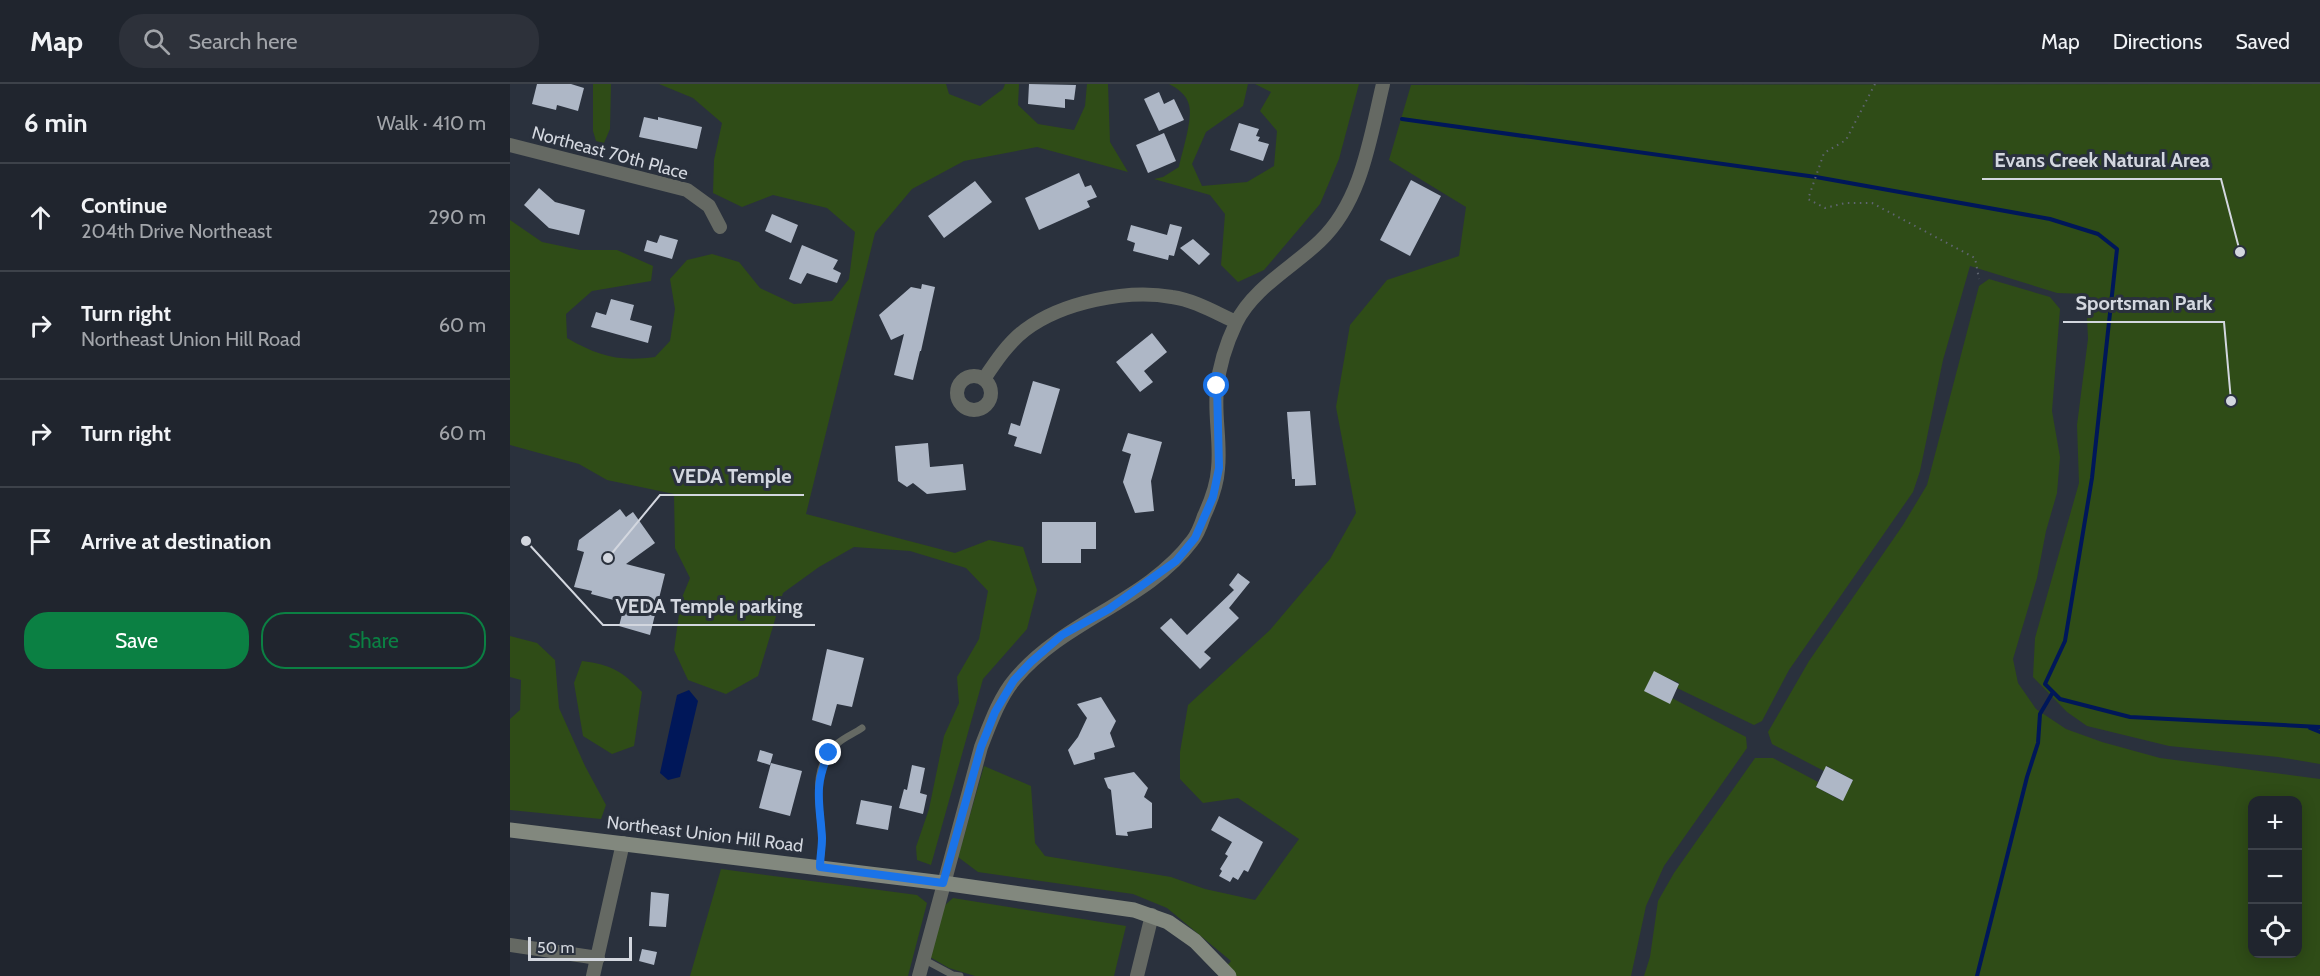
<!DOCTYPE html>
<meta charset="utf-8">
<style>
:root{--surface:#20252e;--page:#2d313a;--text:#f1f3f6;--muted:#a2a5aa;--line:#3d424a;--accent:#0b8043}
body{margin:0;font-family:Cabin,sans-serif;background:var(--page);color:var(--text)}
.controls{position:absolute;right:18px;bottom:18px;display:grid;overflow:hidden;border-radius:12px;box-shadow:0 3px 15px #0003}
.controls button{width:54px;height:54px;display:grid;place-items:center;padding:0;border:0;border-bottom:2px solid var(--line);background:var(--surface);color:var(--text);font:30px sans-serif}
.scale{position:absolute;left:18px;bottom:15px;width:104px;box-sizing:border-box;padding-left:6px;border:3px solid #d3d7df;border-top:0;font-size:16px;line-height:21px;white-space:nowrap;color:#d3d7df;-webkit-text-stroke:4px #2a313d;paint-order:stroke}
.stop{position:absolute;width:18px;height:18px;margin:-14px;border:4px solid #1a73e8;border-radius:50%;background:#fff}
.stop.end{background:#1a73e8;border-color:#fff;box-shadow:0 2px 6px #0008}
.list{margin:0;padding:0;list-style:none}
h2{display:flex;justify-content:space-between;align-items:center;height:78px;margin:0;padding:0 24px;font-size:26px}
h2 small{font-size:20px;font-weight:400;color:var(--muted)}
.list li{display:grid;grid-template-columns:39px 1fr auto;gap:18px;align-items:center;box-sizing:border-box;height:108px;padding:0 24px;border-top:2px solid var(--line)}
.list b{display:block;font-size:22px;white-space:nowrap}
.list p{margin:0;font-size:20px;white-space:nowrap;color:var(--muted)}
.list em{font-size:20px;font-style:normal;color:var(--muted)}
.actions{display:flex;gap:12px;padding:18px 24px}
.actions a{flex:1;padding:14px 0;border:2px solid var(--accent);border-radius:24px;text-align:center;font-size:21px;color:var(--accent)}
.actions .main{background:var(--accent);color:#fff}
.icon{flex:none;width:33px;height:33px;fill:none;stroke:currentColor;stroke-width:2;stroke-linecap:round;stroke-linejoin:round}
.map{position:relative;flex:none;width:1810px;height:892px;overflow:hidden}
header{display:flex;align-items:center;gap:36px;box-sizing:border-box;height:84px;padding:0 30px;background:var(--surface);border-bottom:2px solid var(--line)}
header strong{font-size:28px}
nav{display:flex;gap:33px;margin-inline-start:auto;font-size:21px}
.search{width:420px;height:54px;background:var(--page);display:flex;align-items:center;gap:15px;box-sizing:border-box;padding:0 21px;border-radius:24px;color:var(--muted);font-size:22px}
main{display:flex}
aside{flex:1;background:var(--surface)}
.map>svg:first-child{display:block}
.green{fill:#2f4c17;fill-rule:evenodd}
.water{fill:#001759}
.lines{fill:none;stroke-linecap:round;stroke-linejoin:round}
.stream{stroke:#001759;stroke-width:4}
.building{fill:#aeb7c6}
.path{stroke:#5f6570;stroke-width:2;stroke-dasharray:1.5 4.5;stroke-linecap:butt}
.lane{stroke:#656963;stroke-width:7}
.street{stroke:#656963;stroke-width:14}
.secondary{stroke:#82887e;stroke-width:15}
.route{stroke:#1a73e8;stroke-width:8}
.labels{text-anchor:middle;stroke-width:6;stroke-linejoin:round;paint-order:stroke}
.street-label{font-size:18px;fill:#d3d7df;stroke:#2a313d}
.leader{fill:none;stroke:#d3d7df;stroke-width:2}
.callout-dot{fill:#d3d7df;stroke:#2a313d;stroke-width:2}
.callout-label{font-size:20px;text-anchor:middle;font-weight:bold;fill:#d3d7df;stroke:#2a313d;stroke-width:6;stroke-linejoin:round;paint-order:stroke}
</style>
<header>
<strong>Map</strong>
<div class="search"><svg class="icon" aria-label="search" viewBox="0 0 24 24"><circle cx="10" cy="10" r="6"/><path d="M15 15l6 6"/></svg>Search here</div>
<nav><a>Map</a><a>Directions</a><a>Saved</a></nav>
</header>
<main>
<aside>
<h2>6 min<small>Walk · 410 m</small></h2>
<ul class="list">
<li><svg class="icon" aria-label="ahead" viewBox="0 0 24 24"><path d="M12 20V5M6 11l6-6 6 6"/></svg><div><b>Continue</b><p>204th Drive Northeast</p></div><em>290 m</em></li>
<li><svg class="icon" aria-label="right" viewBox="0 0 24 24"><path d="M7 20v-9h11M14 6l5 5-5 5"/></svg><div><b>Turn right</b><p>Northeast Union Hill Road</p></div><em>60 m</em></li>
<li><svg class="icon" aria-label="right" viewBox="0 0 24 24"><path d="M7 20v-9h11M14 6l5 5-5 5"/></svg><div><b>Turn right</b></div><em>60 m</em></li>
<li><svg class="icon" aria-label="arrive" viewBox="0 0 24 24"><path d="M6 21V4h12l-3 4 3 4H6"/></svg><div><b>Arrive at destination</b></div></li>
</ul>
<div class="actions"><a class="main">Save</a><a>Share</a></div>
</aside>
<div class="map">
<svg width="1810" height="892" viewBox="0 0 1810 892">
<rect width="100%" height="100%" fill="#2a313d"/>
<path class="green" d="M83 0H101L100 45 94 59 86 57 83 47Z
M149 0H436L439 10 470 22 493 5 495 0H509L508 21 528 40 564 46 575 22 577 0H598L600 58 618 88 527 63 454 77 402 105 365 149 296 430 445 469 479 456 513 463 527 506 517 545 473 595 421 781 407 776 406 763 419 725 434 652 449 619 447 593 469 555 478 507 456 484 400 467 344 463 309 483 273 509 248 592 216 610 178 596 164 566 171 516 180 494 165 464 164 410 97 396 69 380 0 361V136L32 158 70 166H107L143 182 141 197 82 207 56 230 57 254C88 272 109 278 145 273L160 257 165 225 160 195 177 176 202 170 229 178 250 204 284 220 322 217 339 195 345 148 317 124 263 111 232 123 203 109 204 76 212 39 183 14Z
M659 0H738L733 22 696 48 682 80 692 102 737 98 764 82 767 47 750 27 761 8 745 0H849L829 75 810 120 754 186 728 198 711 181 715 130 700 111 644 95 653 93 669 83C672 68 683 35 679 21 677 11 667 4 659 0Z
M1810 0V680L1768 673 1659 662 1577 642 1557 628 1523 593 1525 554 1569 399 1567 341 1578 255 1576 210 1547 209 1460 182 1433 276 1410 387 1403 408 1279 586 1252 637 1244 641 1167 604 1169 599 1144 588 1135 607 1159 619 1162 614 1236 653 1237 664 1154 782 1136 822 1121 892H708L721 877 657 824 623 810 468 788 448 773 474 682 521 702 525 759 535 772 661 793 695 805 745 816 789 755 728 714 693 719 670 695V668L678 621 760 546 820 475 846 429 826 323 840 241 877 196 949 172 956 123 879 76 901 1Z
M1479 195 1540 213 1550 225 1542 327 1550 373 1547 409 1536 447 1527 494 1503 575 1508 599 1526 625 1556 645 1592 658 1650 674 1810 695V892H1134L1140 873 1148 817 1164 789 1245 674H1263L1308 698 1306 703 1332 717 1343 696 1317 682 1314 687 1262 660 1258 648 1299 577 1393 441 1417 401 1469 202ZM1742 716H1788V870H1742Z
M0 552 27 559 45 576 49 624 75 682 96 721 91 735 0 726V635L10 626 11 596 0 593Z
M72 577C102 581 112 587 132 608L124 662 102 670 73 652 64 599Z
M211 785 407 811 417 819 398 892H180Z
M443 814 616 842 604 892H465L439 884 420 873 434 822Z"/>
<path class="water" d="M179 606 188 617 170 693 158 696 150 689 167 611Z"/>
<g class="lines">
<path class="stream" d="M892 35 1306 93 1540 135 1588 150 1607 165 1582 394 1555 557 1535 600 1550 615 1620 633 1810 643
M1800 644 1810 648
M1467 892 1517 693 1528 659 1530 630 1543 608"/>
</g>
<path class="building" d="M27 0H61L74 4 68 27 47 21 46 26 22 20Z
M519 0 566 1 564 16 555 15V24L518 20Z
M649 8 654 20 664 15 674 36 649 47 634 15Z
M134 33 148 36V33L192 43 187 65 129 53Z
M729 39 749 45 746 52 750 53 748 57 759 60 753 77 720 66Z
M654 49 666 77 638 89 626 61Z
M569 89 575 103 581 101 587 113 577 117 580 123 529 146 515 114Z
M901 96 931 112 900 172 870 156Z
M465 97 482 118 434 154 418 132Z
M29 104 45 118 75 126 69 151 39 144 14 121Z
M262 130 288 141 281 159 255 147Z
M660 140 672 143 664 172 659 171 658 176 623 167 625 159 617 156 621 141 657 151Z
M150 151 168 156 162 175 134 167 137 156 147 159Z
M683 155 700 170 689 181 670 164Z
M292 161 328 176 323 185 331 189 327 199 297 189 291 200 279 195Z
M412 200 425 203 411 267H410L403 296 384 291 394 250 381 256 369 231 401 203 411 205Z
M101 215 124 221 120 236 142 242 138 259 81 243 86 228 96 231Z
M642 249 657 268 634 287 643 298 630 308 606 278Z
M523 297 550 305 531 370 504 362 507 353 498 350 501 339 510 342Z
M800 327 806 401 785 402V395H782L777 328Z
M618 349 652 358 641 397 644 427 625 429 613 398 621 370 612 367Z
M418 359 420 383 453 380 456 406 417 410 403 399 397 403 388 397 385 362Z
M110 425 116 433 123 428 145 459 116 480 155 490 140 551 109 542 115 519 81 510 82 507 64 503 74 468 67 466 69 456Z
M532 438H586V465H571V479H532Z
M728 489 740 498 719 524 729 534 694 568 701 574 690 585 650 544 661 534 677 551 724 506 719 501Z
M317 565 354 574 342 623 327 620 321 642 302 636Z
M1144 587 1169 600 1160 620 1134 607Z
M591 613 606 637 600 649 605 663 584 669 585 675 564 681 558 666 568 653 577 634 567 620Z
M250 666 263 670 260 681 247 677Z
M261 679 292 687 280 732 249 724Z
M402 681 415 684 410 709 417 711 413 730 389 724 394 705 397 706Z
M1316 682 1343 696 1333 717 1306 703Z
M624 688 638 704 634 713 642 719V744L617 748 618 752 606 751 601 706 598 704 594 694Z
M351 716 382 722 378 746 346 740Z
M709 732 753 758 738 788 734 786 728 796 723 793 720 798 709 792 712 787 710 785 718 772 715 770 722 758 701 746Z
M141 808 159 810 156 843 139 842Z
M132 865 147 868 144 881 129 877Z"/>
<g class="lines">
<path class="path" d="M1365 0 1336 56 1314 69 1298 115 1315 124 1335 119H1362L1465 174 1469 195"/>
<path class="lane" d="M310 783C310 774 312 765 312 755 311 723 298 684 328 659 335 653 345 649 352 644
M413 875 443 891 450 892"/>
<path class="street" d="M0 61 177 106 199 122 210 143
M447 309a17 17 0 1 1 34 0a17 17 0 1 1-34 0Z
M474 295C486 277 498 259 515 246 552 218 617 205 662 213 684 216 706 229 726 238
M0 861 88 874
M83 892 113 759
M409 892 471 663C480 640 489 614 505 595 554 536 636 518 682 457 688 450 691 441 694 432 701 417 707 402 708 385 711 358 704 331 707 304 709 283 717 258 726 239 743 204 783 183 810 157 852 117 860 54 873 0
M627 892 642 831"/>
<path class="secondary" d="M0 746 433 799 624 826 658 838 685 857 719 892"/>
</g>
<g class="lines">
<path class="route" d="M319 669C303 703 310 719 312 754 312 764 310 774 310 783L433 799 471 663 485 628 504 596 521 578 552 551 599 525 666 477 685 454 703 413 709 384 707 302"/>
</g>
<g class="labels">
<g class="street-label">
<text transform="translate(100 69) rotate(15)" y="6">Northeast 70th Place</text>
<text transform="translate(195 750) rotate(7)" y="6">Northeast Union Hill Road</text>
</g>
</g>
<path class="leader" d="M1730 168L1711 95H1472M1721 317L1714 238H1553M98 474L150 411H294M16 457L93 541H305"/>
<g class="callout-dot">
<circle cx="1730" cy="168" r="6"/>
<circle cx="1721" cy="317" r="6"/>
<circle cx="98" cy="474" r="6"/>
<circle cx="16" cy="457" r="6"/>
</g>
<g class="callout-label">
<text x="1592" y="83">Evans Creek Natural Area</text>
<text x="1634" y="226">Sportsman Park</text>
<text x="222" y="399">VEDA Temple</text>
<text x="199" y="529">VEDA Temple parking</text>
</g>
</svg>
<div class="controls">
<button>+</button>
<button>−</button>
<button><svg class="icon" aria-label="locate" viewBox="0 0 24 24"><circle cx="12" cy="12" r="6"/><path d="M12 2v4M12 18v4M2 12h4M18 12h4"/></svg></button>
</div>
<div class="scale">50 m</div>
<div class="stop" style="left:707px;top:302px"></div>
<div class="stop end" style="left:319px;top:669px"></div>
</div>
</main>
